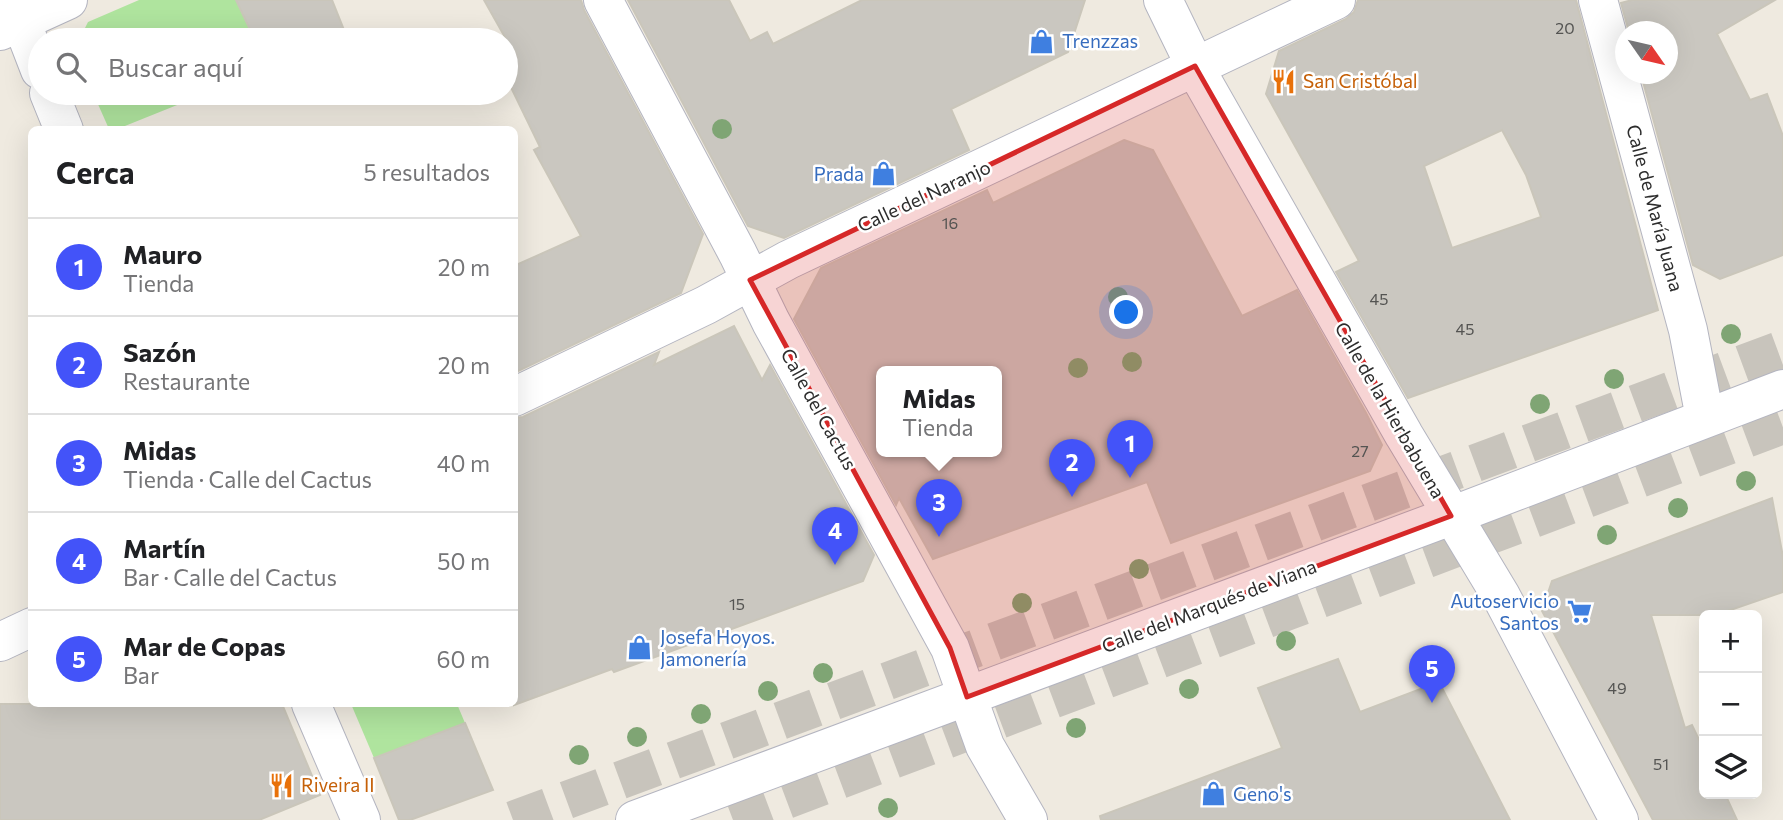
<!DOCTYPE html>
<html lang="es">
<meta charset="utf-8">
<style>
:root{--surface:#fff;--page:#f2f2f2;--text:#202124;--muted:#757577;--line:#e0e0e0;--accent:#4353f9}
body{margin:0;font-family:Commissioner,sans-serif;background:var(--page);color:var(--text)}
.controls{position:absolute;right:21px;bottom:21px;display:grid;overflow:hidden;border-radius:10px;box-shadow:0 7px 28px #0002}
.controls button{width:63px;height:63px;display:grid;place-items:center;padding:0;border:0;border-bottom:2px solid var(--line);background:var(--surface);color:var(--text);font:35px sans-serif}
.compass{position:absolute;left:1615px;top:21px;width:63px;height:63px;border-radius:50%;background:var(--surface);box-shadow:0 7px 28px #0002;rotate:124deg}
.you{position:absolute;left:1127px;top:313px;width:24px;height:24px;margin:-18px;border:5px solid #fff;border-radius:50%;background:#1a73e8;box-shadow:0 0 0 10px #1a73e833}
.badge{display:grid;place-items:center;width:46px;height:46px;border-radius:50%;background:var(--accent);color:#fff;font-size:23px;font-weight:700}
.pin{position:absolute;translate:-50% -58px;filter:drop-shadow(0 2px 4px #0008)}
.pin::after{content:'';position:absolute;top:37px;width:24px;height:21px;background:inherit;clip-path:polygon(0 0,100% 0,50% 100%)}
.popup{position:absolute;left:876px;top:366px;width:126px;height:91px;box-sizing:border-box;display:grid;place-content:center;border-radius:10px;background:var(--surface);filter:drop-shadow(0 2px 5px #0005);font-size:23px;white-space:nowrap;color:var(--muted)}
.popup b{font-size:26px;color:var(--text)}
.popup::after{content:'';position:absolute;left:50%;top:100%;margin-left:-14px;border:14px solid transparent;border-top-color:var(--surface)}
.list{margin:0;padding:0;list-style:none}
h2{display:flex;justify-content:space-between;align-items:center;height:91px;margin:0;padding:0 28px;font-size:30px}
h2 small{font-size:23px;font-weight:400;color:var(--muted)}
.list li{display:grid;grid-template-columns:46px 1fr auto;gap:21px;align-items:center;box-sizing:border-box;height:98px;padding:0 28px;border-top:2px solid var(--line)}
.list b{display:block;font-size:26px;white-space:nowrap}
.list p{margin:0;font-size:23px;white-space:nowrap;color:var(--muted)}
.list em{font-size:23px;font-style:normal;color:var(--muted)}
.icon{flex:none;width:38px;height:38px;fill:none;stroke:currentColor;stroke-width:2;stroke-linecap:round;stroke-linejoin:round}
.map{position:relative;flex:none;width:1783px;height:820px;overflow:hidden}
.search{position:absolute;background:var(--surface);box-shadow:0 7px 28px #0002;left:28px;top:28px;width:490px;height:77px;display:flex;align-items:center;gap:18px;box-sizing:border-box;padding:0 24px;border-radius:38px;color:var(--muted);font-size:26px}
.panel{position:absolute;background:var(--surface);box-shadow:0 7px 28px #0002;left:28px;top:126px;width:490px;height:581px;border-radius:10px}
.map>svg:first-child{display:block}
.green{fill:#afe49e}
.building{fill:#cac7c0;stroke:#cac6ba;stroke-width:2;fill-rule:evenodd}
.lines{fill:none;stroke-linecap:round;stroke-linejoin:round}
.major-tunnel{stroke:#c8c4bc;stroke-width:38;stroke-dasharray:38 19;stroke-linecap:butt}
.minor-casing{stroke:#b4b5c0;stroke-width:40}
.minor{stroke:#fff;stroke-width:38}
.tree{fill:#7fa574}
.marked{fill:#d62828;fill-opacity:0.2;stroke:#d62828;stroke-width:5;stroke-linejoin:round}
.labels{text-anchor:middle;stroke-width:5;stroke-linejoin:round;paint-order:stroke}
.number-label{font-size:16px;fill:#545452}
.shop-label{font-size:19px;fill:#366cbe;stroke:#fff;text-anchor:start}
.food-label{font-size:19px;fill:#c56008;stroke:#fff;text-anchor:start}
.street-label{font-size:19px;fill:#2d2d2d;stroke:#fff}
</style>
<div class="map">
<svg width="1783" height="820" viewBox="0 0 1783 820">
<rect width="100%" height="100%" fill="#efeae0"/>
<path class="green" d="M139 0H236L255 40H79L88 22Z
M93 93H207L115 130 109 129Z
M351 704H457L465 723 374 758Z"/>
<path class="building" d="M236 0H332L348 40H255Z
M484 0H581L584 10 703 234 681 293 514 373V266L581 236 534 150 540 147 506 77V39Z
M628 0H729L750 41 767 32 773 44 862 0H1085L1068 52 951 109 969 150 784 238 748 226Z
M1358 0H1576L1658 310 1408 398 1336 272 1359 261 1266 94 1279 51 1346 19 1354 12ZM1502 130 1526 175 1541 217 1452 248 1424 166Z
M1632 0H1775L1717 34 1750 100 1767 94 1783 136V255L1720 279 1693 265 1641 74H1668V32H1629L1621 3Z
M1124 140 1153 150 1242 316 1297 290 1366 413 1382 445 1370 471 1171 543 1147 482 933 559 899 498 896 505 794 319 821 268 987 190 993 203ZM881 371H997V451H881Z
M734 326 762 380 770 365 874 555 863 581 614 672 612 669 514 705V418L523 417 659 352 654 365Z
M1772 498 1783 557V592L1716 615H1651L1685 728 1692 725 1704 750V794H1725L1737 820H1653L1542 611 1552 581Z
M1338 659 1360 712 1439 682 1510 820H1101L1100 816 1282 748 1258 688Z
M0 704H282L320 795 259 820H0Z
M465 723 493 790 410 820H399L374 758Z"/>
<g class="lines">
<path class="major-tunnel" d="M513 820 1783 349
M733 820 1783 425"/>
<defs>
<path id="minor" d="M13 0 40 70
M603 0 738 254 771 322 950 648 985 746 1028 820
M1163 0 1203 82 1404 435 1501 596 1619 820
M1598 0 1688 330 1705 418
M0 31 68 0
M49 93 64 130
M514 397 706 305 788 260 1336 0
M0 642 32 627
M311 704 361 820
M635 820 1451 516 1783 389"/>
</defs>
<use href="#minor" class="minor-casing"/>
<use href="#minor" class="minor"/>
</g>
<g class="tree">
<circle cx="722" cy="129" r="10"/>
<circle cx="1118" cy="297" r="10"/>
<circle cx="1731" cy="334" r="10"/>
<circle cx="1132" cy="362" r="10"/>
<circle cx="1078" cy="368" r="10"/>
<circle cx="1614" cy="379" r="10"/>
<circle cx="1540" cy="404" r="10"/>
<circle cx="1746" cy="481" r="10"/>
<circle cx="1678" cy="508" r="10"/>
<circle cx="1607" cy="535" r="10"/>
<circle cx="1139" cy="569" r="10"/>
<circle cx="1022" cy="603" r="10"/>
<circle cx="1286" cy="641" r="10"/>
<circle cx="823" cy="673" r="10"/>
<circle cx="1189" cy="689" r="10"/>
<circle cx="768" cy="691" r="10"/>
<circle cx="701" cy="714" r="10"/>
<circle cx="1076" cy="728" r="10"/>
<circle cx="637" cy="737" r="10"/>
<circle cx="579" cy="755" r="10"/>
<circle cx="888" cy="808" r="10"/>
</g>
<path class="marked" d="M1195 66 1451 516 967 697 950 648 750 280Z"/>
<defs>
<symbol id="shop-bare" viewBox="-9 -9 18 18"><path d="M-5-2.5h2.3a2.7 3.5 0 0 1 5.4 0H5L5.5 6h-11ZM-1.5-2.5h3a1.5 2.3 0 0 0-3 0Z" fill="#3f7fe0" stroke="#fff" stroke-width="2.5" paint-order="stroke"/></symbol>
<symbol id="restaurant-bare" viewBox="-9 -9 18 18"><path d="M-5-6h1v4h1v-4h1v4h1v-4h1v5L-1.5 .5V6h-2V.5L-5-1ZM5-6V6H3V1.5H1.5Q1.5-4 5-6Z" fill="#e8710a" stroke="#fff" stroke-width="2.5" paint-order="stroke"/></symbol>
<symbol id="supermarket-bare" viewBox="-9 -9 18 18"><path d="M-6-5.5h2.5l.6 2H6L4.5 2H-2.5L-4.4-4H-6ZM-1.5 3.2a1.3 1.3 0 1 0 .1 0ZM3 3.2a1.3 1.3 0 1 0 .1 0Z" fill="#3f7fe0" stroke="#fff" stroke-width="2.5" paint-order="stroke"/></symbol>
</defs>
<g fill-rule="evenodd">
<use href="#shop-bare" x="1024" y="24" width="35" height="35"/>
<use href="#restaurant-bare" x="1266" y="64" width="35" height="35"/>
<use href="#shop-bare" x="866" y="156" width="35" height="35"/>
<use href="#supermarket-bare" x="1562" y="594" width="35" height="35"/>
<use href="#shop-bare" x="622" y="630" width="35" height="35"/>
<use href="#restaurant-bare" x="264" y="768" width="35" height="35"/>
<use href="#shop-bare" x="1196" y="776" width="35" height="35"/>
</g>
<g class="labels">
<g class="number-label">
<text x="1565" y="34">20</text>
<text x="950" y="229">16</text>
<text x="1379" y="305">45</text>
<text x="1465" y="335">45</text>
<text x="1360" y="457">27</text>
<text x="737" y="610">15</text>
<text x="1617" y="694">49</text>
<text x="1661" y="770">51</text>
</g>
<g class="shop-label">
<text x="1062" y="48">Trenzzas</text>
<text x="864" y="181" text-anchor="end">Prada</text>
<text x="1559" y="608" text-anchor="end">Autoservicio<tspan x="1559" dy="22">Santos</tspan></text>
<text x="660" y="644">Josefa Hoyos.<tspan x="660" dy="22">Jamonería</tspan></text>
<text x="1233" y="801">Geno's</text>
</g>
<g class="food-label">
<text x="1303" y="88">San Cristóbal</text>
<text x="301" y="792">Riveira II</text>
</g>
<g class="street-label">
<text transform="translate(924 196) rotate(-25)" y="7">Calle del Naranjo</text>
<text transform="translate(1655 208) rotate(75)" y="7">Calle de María Juana</text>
<text transform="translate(819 409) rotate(61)" y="7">Calle del Cactus</text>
<text transform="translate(1390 410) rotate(60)" y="7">Calle de la Hierbabuena</text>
<text transform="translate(1209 606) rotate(-21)" y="7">Calle del Marqués de Viana</text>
</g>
</g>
</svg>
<div class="controls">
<button>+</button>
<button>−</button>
<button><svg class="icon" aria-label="layers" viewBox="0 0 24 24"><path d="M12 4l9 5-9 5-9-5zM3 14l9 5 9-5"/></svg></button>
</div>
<svg class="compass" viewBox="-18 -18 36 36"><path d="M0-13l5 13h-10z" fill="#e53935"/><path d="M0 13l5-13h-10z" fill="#757577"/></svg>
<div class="you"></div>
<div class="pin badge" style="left:1130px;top:478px">1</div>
<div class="pin badge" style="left:1072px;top:497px">2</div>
<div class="pin badge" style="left:939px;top:537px">3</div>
<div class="popup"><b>Midas</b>Tienda</div>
<div class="pin badge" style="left:835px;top:565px">4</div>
<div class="pin badge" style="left:1432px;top:703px">5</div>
<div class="search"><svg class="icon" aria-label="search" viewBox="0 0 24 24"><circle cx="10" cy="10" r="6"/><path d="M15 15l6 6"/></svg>Buscar aquí</div>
<section class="panel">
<h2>Cerca<small>5 resultados</small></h2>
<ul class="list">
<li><span class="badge">1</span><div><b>Mauro</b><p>Tienda</p></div><em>20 m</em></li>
<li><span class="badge">2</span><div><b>Sazón</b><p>Restaurante</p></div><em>20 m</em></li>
<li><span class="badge">3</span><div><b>Midas</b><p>Tienda · Calle del Cactus</p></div><em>40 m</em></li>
<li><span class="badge">4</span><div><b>Martín</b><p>Bar · Calle del Cactus</p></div><em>50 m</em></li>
<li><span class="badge">5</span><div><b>Mar de Copas</b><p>Bar</p></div><em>60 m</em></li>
</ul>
</section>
</div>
